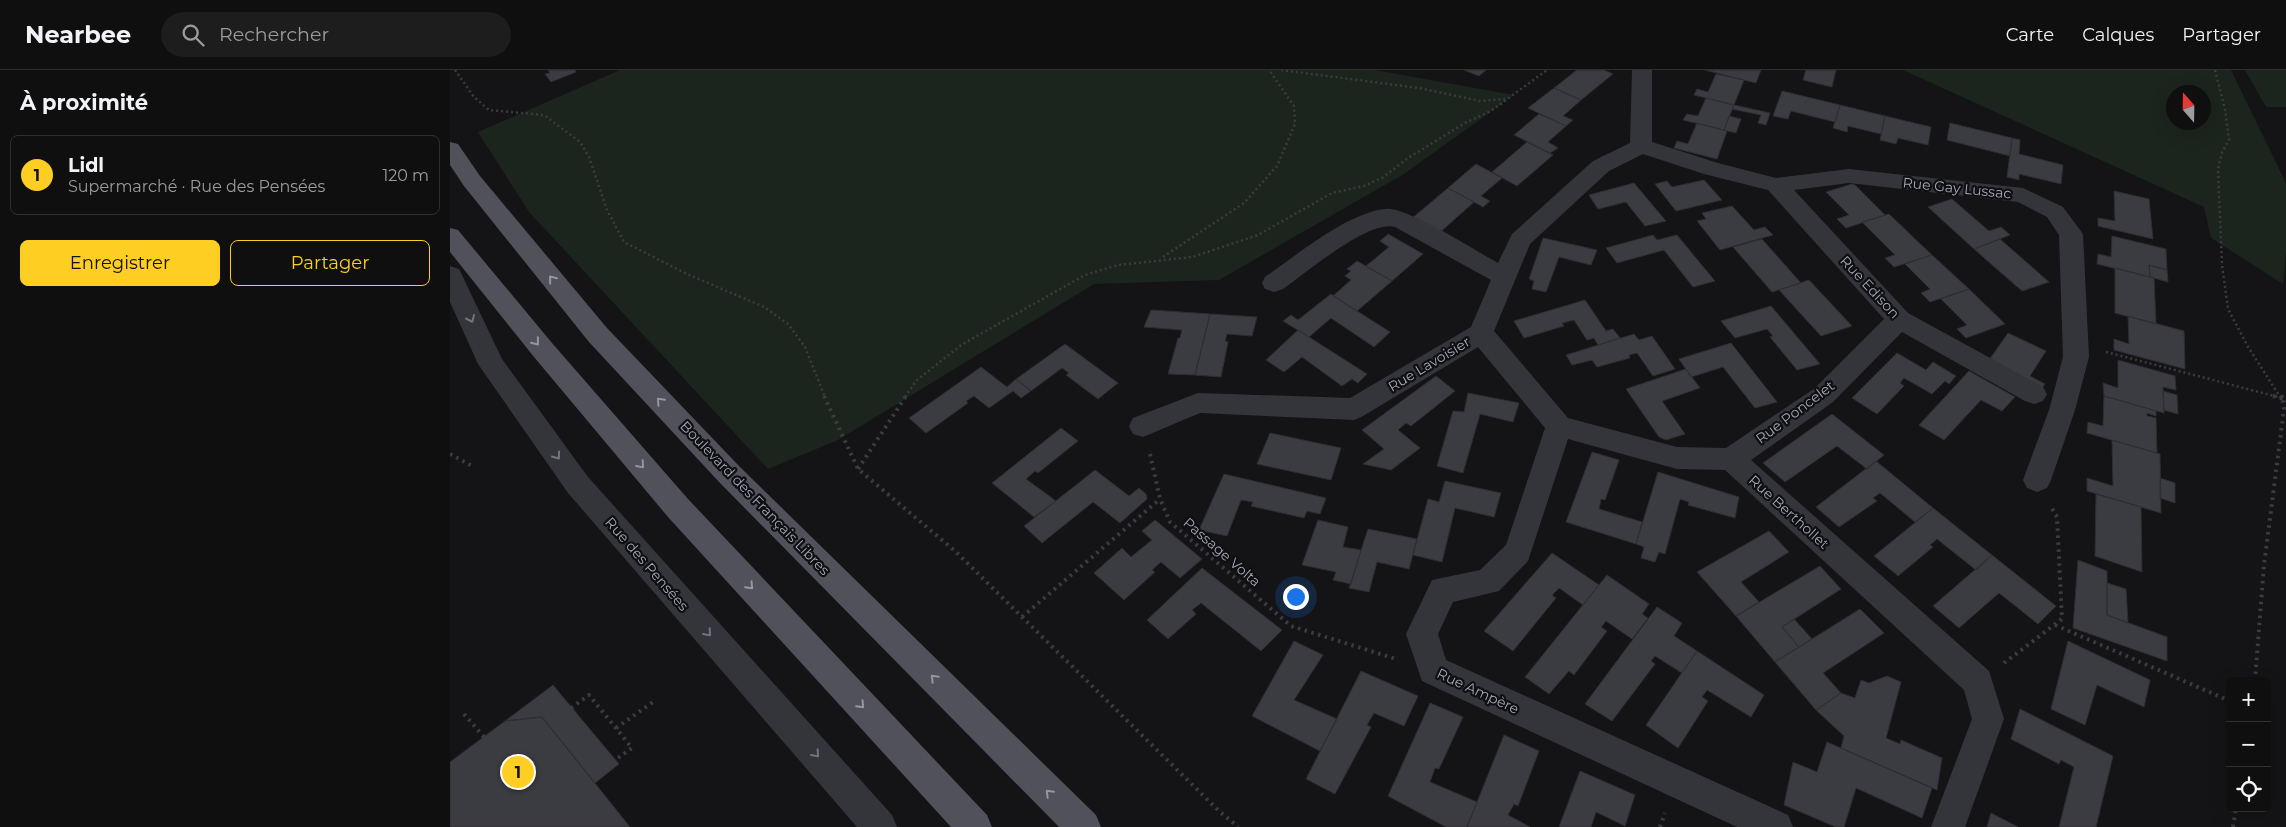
<!DOCTYPE html>
<html lang="fr">
<meta charset="utf-8">
<style>
:root{--surface:#0f0f10;--page:#1d1d1e;--text:#f1f3f6;--muted:#9b9c9f;--line:#2f2f30;--accent:#ffce22}
body{margin:0;font-family:Montserrat,sans-serif;background:var(--page);color:var(--text)}
.controls{position:absolute;right:15px;bottom:15px;display:grid;overflow:hidden;border-radius:8px;box-shadow:0 5px 20px #0002}
.controls button{width:45px;height:45px;display:grid;place-items:center;padding:0;border:0;border-bottom:1px solid var(--line);background:var(--surface);color:var(--text);font:25px sans-serif}
.compass{position:absolute;left:1716px;top:15px;width:45px;height:45px;border-radius:50%;background:var(--surface);box-shadow:0 5px 20px #0002;rotate:340deg}
.you{position:absolute;left:845px;top:526px;width:18px;height:18px;margin:-12px;border:4px solid #fff;border-radius:50%;background:#1a73e8;box-shadow:0 0 0 8px #1a73e833}
.badge{display:grid;place-items:center;width:32px;height:32px;border-radius:50%;background:var(--accent);color:#111;font-size:16px;font-weight:700}
.pin{position:absolute;translate:-50% -50%;border:2px solid #fff;box-shadow:0 1px 5px #0006}
.list{margin:0;padding:0;list-style:none}
h2{display:flex;justify-content:space-between;align-items:center;height:65px;margin:0;padding:0 20px;font-size:21px}
h2 small{font-size:16px;font-weight:400;color:var(--muted)}
.list li{display:grid;grid-template-columns:32px 1fr auto;gap:15px;align-items:center;box-sizing:border-box;height:80px;margin:0 10px 10px;padding:0 10px;border:1px solid var(--line);border-radius:8px}
.list b{display:block;font-size:19px;white-space:nowrap}
.list p{margin:0;font-size:16px;white-space:nowrap;color:var(--muted)}
.list em{font-size:16px;font-style:normal;color:var(--muted)}
.actions{display:flex;gap:10px;padding:15px 20px}
.actions a{flex:1;padding:11px 0;border:1px solid var(--accent);border-radius:8px;text-align:center;font-size:18px;color:var(--accent)}
.actions .main{background:var(--accent);color:#111}
.icon{flex:none;width:28px;height:28px;fill:none;stroke:currentColor;stroke-width:2;stroke-linecap:round;stroke-linejoin:round}
.map{position:relative;flex:none;width:1836px;height:757px;overflow:hidden}
header{display:flex;align-items:center;gap:30px;box-sizing:border-box;height:70px;padding:0 25px;background:var(--surface);border-bottom:1px solid var(--line)}
header strong{font-size:24px}
nav{display:flex;gap:28px;margin-inline-start:auto;font-size:18px}
.search{width:350px;height:45px;background:var(--page);display:flex;align-items:center;gap:12px;box-sizing:border-box;padding:0 18px;border-radius:28px;color:var(--muted);font-size:19px}
main{display:flex}
aside{flex:1;background:var(--surface)}
.map>svg:first-child{display:block}
.green{fill:#1b241d;fill-rule:evenodd}
.building{fill:#3b3c41;stroke:#2e2d32}
.lines{fill:none;stroke-linecap:round;stroke-linejoin:round}
.path-far1{stroke:#3a3c42;stroke-width:2.5;stroke-dasharray:2 3;stroke-linecap:butt}
.path{stroke:#3a3c42;stroke-width:4;stroke-dasharray:2.5 4.5;stroke-linecap:butt}
.minor{fill:#34353b;fill-rule:evenodd}
.major{fill:#50515a;fill-rule:evenodd}
.oneway{stroke:#9397a4}
.oneway2{stroke:#72747f}
.labels{text-anchor:middle;stroke-width:4.5;stroke-linejoin:round;paint-order:stroke}
.street-label{font-size:14px;fill:#a4a8b7;stroke:#0f0f11}
</style>
<header>
<strong>Nearbee</strong>
<div class="search"><svg class="icon" aria-label="search" viewBox="0 0 24 24"><circle cx="10" cy="10" r="6"/><path d="M15 15l6 6"/></svg>Rechercher</div>
<nav><a>Carte</a><a>Calques</a><a>Partager</a></nav>
</header>
<main>
<aside>
<h2>À proximité<small></small></h2>
<ul class="list">
<li><span class="badge">1</span><div><b>Lidl</b><p>Supermarché · Rue des Pensées</p></div><em>120 m</em></li>
</ul>
<div class="actions"><a class="main">Enregistrer</a><a>Partager</a></div>
</aside>
<div class="map">
<svg width="1836" height="757" viewBox="0 0 1836 757">
<rect width="100%" height="100%" fill="#141416"/>
<path class="green" d="M170 0H925L1064 25 954 104 769 210 644 214 388 370 318 399 79 142 28 62Z
M1453 0H1781L1836 113V183L1833 214 1761 168 1754 137ZM1754 22V52H1724V22Z
M1795 0H1836V37H1816Z"/>
<path class="building" d="M98 0H125L126 2 101 12 95 4 100 3Z
M1014 0H1036L1029 6Z
M1127 0H1154L1163 4 1131 30 1104 18Z
M1255 0H1311L1306 13Z
M1356 0H1386L1382 17 1353 10Z
M1266 4 1294 10 1284 35 1244 25 1247 19 1258 22Z
M1104 18 1131 30 1113 46 1123 50 1116 56 1078 38Z
M1332 21 1390 35 1385 52 1341 41 1338 49 1323 46Z
M1256 28 1284 35 1274 60 1233 50 1237 44 1248 46Z
M1284 35 1320 43 1316 55 1308 53 1311 45 1282 39Z
M1390 35 1435 46 1431 64 1398 56 1397 62 1383 58Z
M1089 44 1116 56 1098 72 1108 78 1100 83 1064 65Z
M1279 46 1291 49 1286 63 1274 60Z
M1435 46 1481 57 1478 75 1448 68 1446 74 1430 70Z
M1247 53 1277 61 1267 89 1224 78 1227 71 1238 74Z
M1500 53 1562 68 1560 86 1497 70Z
M1562 68 1570 70 1569 84 1613 95 1611 114 1569 104V110L1557 107Z
M1077 72 1103 85 1067 116 1042 102Z
M1026 94 1052 108 1031 126 1040 131 1033 137 998 118Z
M1254 110 1272 130 1226 141 1205 114 1217 111 1222 117Z
M1184 113 1216 151 1195 156 1176 132 1148 139 1139 125Z
M1402 114 1405 115 1435 145 1396 158 1387 149 1399 145 1376 122Z
M998 118 1024 132 987 165 960 150Z
M1664 121 1699 129 1703 169 1648 156V148L1665 151Z
M1502 129 1539 161 1551 157 1560 165 1524 179 1478 137Z
M1282 136 1304 160 1315 157 1323 165 1270 180 1247 151 1256 149 1252 143Z
M1439 144 1482 185 1444 197 1435 188 1445 185 1412 152Z
M938 164 973 184 942 211 916 196 939 177 930 171Z
M1203 165 1207 170 1227 165 1265 211 1243 217 1214 180 1167 193 1156 178Z
M1662 166 1716 179 1717 200 1699 195 1700 207 1647 194 1648 184 1661 187Z
M1093 168 1147 180 1141 195 1109 187 1096 222 1082 219 1084 211 1079 209Z
M1312 169 1351 213 1322 222 1283 177Z
M1550 169 1599 212 1572 221 1524 179Z
M1482 185 1519 219 1480 232 1471 223 1480 219 1455 194Z
M907 191 942 211 907 241 883 226 901 210 895 206 901 201 897 199Z
M1699 195 1717 200 1718 212 1700 207Z
M1665 198 1704 208 1706 254 1665 243Z
M1359 210 1402 256 1371 266 1329 220Z
M1519 219 1555 254 1516 268 1507 259 1517 255 1491 229Z
M881 224 907 241 940 262 924 277 881 248 859 267 833 251 841 245 848 250Z
M1135 230 1156 261 1163 259 1170 268 1148 275 1144 268 1137 270 1124 250 1112 253 1114 256 1074 268 1064 251Z
M1321 236 1370 294 1347 300 1320 267 1323 266 1317 259 1285 268 1271 251Z
M701 240 760 244 745 305 718 304 728 268H730L732 260 694 257Z
M760 244 807 247 802 266 777 264 775 271 778 272 771 307 745 305Z
M1678 246 1734 261 1735 299 1664 280V269L1679 274Z
M848 260 859 267 917 304 908 313 902 309 892 316 852 287 834 302 816 290Z
M1558 263 1596 281 1580 306 1595 314 1590 321 1537 293Z
M1184 264 1189 270 1202 266 1225 299 1203 306 1187 283 1179 285 1180 288 1147 297 1142 290 1122 295 1116 285Z
M1281 273 1327 332 1305 338 1273 297 1241 307 1229 289Z
M615 274 668 313 648 329 616 305 619 303 612 298 581 321 566 309Z
M1447 283 1476 300 1483 292 1506 306 1499 314 1495 311 1482 324 1454 308 1450 313 1454 316 1427 344 1402 328Z
M1668 290 1725 306 1726 320 1713 317 1714 343 1654 326 1653 313 1668 318Z
M531 297 557 317 566 309 581 321 571 328 563 321 539 338 524 326 516 331 518 333 476 363 459 348Z
M1236 299 1250 318 1212 331 1235 364 1216 370 1209 367 1176 319Z
M1519 301 1565 327 1552 341 1531 330 1494 370 1469 355Z
M986 306 1005 321 961 356 956 353 948 360 970 378 941 400 913 394 934 379 912 360Z
M1713 321 1727 325 1728 344 1714 340Z
M1018 323 1069 333 1063 352 1030 344 1013 403 987 396 1003 341 1014 342Z
M1654 326 1706 341V346L1697 343V346L1706 348 1707 383 1637 363 1638 352 1653 356Z
M1382 344 1434 385 1417 399 1387 376 1335 412 1313 393Z
M611 358 628 371 588 403 585 401 576 409 606 431 584 447 542 413Z
M820 363 891 378 881 410 807 394Z
M1662 370 1710 384 1711 443 1637 421V408L1663 416Z
M1142 382 1169 390 1155 430 1151 429 1149 439 1192 452 1186 474 1116 452Z
M1426 391 1483 438 1465 452 1430 423 1423 428 1427 431 1389 457 1366 437Z
M645 400 679 426 689 418 696 424 697 429 670 453 643 432 592 473 574 456Z
M1208 402 1289 427 1285 448 1238 435 1239 432 1230 429 1215 484 1209 482 1205 492 1191 488 1194 477 1186 474Z
M774 404 876 428 870 444 857 441 854 448 801 436 803 432 791 430 777 466 749 460Z
M1710 408 1725 413V433L1710 428Z
M995 411 1051 423 1044 447 1005 438 992 492 963 485 978 429 989 432Z
M1646 424 1691 437 1692 502 1645 486Z
M1483 438 1542 485 1526 500 1487 469 1480 475 1483 477 1448 506 1424 486Z
M705 450 752 489 730 508 711 492 702 500 705 502 674 530 644 503 672 478 681 487 702 470 692 461Z
M868 450 898 457 893 477 911 480 901 514 883 510 886 502 852 495Z
M918 459 967 469 959 499 927 492 919 522 899 518Z
M1319 461 1339 482 1291 512 1309 532 1286 546 1247 502Z
M1102 483 1149 515 1133 535 1109 518 1102 525 1106 528 1063 581 1034 561Z
M1542 485 1606 536 1588 554 1549 523 1509 558 1483 536Z
M1628 490 1657 501V545L1717 567V591L1623 558Z
M1370 496 1391 519 1332 557 1349 577 1325 592 1286 546Z
M752 498 832 560 811 581 751 533 742 540 746 544 718 569 697 550Z
M1157 505 1199 534 1192 544 1198 548 1182 569 1156 551 1151 557 1157 561 1124 605 1119 601 1099 624 1075 607Z
M1657 513 1676 519 1678 553 1657 545Z
M1207 537 1232 553 1224 566 1247 581 1232 603 1205 586 1201 591 1205 594 1162 651 1135 634Z
M1410 539 1434 563 1373 603 1391 623 1366 640 1325 592Z
M1344 549 1362 569 1349 577 1332 557Z
M844 571 873 585 844 630 887 649 870 681 802 646Z
M1618 571 1700 610 1694 637 1647 615 1635 655 1601 639Z
M1247 581 1314 625 1301 647 1257 620 1252 627 1258 631 1228 678 1196 655Z
M911 601 968 626 954 656 924 643 917 655 921 657 885 724 856 709Z
M1437 606 1451 612 1436 668 1450 674 1451 670 1492 688 1487 720 1391 678 1394 666 1366 640 1391 623 1405 628 1411 610 1419 613Z
M103 615 169 694 145 713 92 647 55 651Z
M980 633 1013 647 989 699 985 698 980 712 1027 732 1017 757H996L938 726Z
M1570 639 1663 686 1646 757H1609L1624 697 1611 690 1609 694 1561 669Z
M92 647 180 757H0V692L55 651Z
M1054 665 1089 681 1068 736 1064 734 1058 745 1080 757H1017Z
M1377 672 1482 718 1472 748 1406 718 1394 757H1386L1334 735 1343 692 1367 702Z
M1130 701 1185 725 1175 756 1146 742 1141 757H1109Z
M1541 743 1568 757H1537Z"/>
<g class="lines">
<path class="path-far1" d="M5 0 24 27 39 40 94 45 130 72 139 87 157 140 174 172 235 203 314 237 338 254 355 277 375 327
M831 0 969 18 1030 31 1055 29
M1765 0 1775 39 1779 70 1772 82 1768 100 1772 195 1778 239 1797 275 1830 327
M713 187 794 133 827 96 845 54 844 36 819 0
M1656 282 1828 327
M455 327 466 311 511 275 635 205 668 195 742 187 808 165 882 123 914 116 932 108 958 88 1015 53 1041 41 1097 0
M1832 327 1836 324"/>
<path class="path" d="M374 326 408 399 505 481 769 741 788 757
M1823 326 1831 328 1834 326
M1830 326 1836 331
M0 384 22 396
M700 384 710 429 720 452 841 556 946 589
M408 399 456 326
M572 547 710 429
M1605 555 1780 631
M1554 593 1612 549 1607 447 1600 435
M1805 611 1814 495 1834 339 1832 328
M121 638 139 625 182 678 165 690
M14 644 34 667
M166 658 206 630
M1210 757 1215 743
M1783 757 1786 738"/>
<path class="minor" d="M1182 0H1202V72L1268 93 1326 108 1399 99 1573 118 1613 137 1633 164 1639 287 1625 340 1601 410 1597 418 1587 422 1577 418 1573 410 1599 340 1613 287 1609 165 1597 147 1568 132 1399 113 1344 120 1458 243 1593 317 1597 324 1593 331 1584 334 1575 331 1452 262 1383 332 1301 390 1539 601 1554 649 1515 757H1481L1522 649 1514 620 1275 400 1227 399 1118 369 1078 491 1049 521 1003 532 988 564 996 590 1338 745 1343 757H1287L972 611 956 564 982 510 1030 500 1056 475 1095 358 1028 277 913 346 904 350 750 343 693 367 683 364 679 356 683 348 748 323 900 328 1021 257 1041 210 945 157C919 149 856 203 833 219L824 222 815 219 812 213 815 207C847 185 897 143 935 139 956 136 1026 181 1048 193L1062 164 1143 91 1180 73ZM1193 84 1254 104 1318 120 1434 249 1365 318 1276 378 1227 377 1118 348 1044 261 1080 174 1159 101Z
M0 196 9 199 12 205 52 289 138 407 442 745 447 757H407L118 423 28 294 0 232Z"/>
<path class="major" d="M0 72 8 74 30 106 157 258 290 397 646 745 651 757H609L270 413 139 272 14 116 0 95Z
M0 158 8 160 102 273 238 429 537 745 542 757H501L218 447 84 287 0 182Z"/>
</g>
<defs><path id="oneway-chevron" d="M-2-3.5L2.5 0L-2 3.5" fill="none" stroke-width="1.6" stroke-linecap="round" stroke-linejoin="round" transform="scale(1.25)"/></defs>
<g class="oneway">
<use href="#oneway-chevron" transform="translate(102 209) rotate(-129)"/>
<use href="#oneway-chevron" transform="translate(86 272) rotate(51)"/>
<use href="#oneway-chevron" transform="translate(210 331) rotate(-133)"/>
<use href="#oneway-chevron" transform="translate(191 395) rotate(49)"/>
<use href="#oneway-chevron" transform="translate(300 516) rotate(47)"/>
<use href="#oneway-chevron" transform="translate(484 608) rotate(-135)"/>
<use href="#oneway-chevron" transform="translate(411 635) rotate(47)"/>
<use href="#oneway-chevron" transform="translate(599 723) rotate(-135)"/>
</g>
<g class="oneway2">
<use href="#oneway-chevron" transform="translate(21 249) rotate(66)"/>
<use href="#oneway-chevron" transform="translate(107 386) rotate(54)"/>
<use href="#oneway-chevron" transform="translate(258 563) rotate(49)"/>
<use href="#oneway-chevron" transform="translate(366 684) rotate(49)"/>
</g>
<g class="labels">
<g class="street-label">
<text transform="translate(1507 118) rotate(6)" y="5">Rue Gay Lussac</text>
<text transform="translate(1420 217) rotate(47)" y="5">Rue Edison</text>
<text transform="translate(979 294) rotate(-31)" y="5">Rue Lavoisier</text>
<text transform="translate(1345 342) rotate(-37)" y="5">Rue Poncelet</text>
<text transform="translate(305 428) rotate(46)" y="5">Boulevard des Français Libres</text>
<text transform="translate(1339 442) rotate(42)" y="5">Rue Berthollet</text>
<text transform="translate(772 482) rotate(41)" y="5">Passage Volta</text>
<text transform="translate(197 494) rotate(49)" y="5">Rue des Pensées</text>
<text transform="translate(1028 621) rotate(25)" y="5">Rue Ampère</text>
</g>
</g>
</svg>
<div class="controls">
<button>+</button>
<button>−</button>
<button><svg class="icon" aria-label="locate" viewBox="0 0 24 24"><circle cx="12" cy="12" r="6"/><path d="M12 2v4M12 18v4M2 12h4M18 12h4"/></svg></button>
</div>
<svg class="compass" viewBox="-18 -18 36 36"><path d="M0-13l5 13h-10z" fill="#e53935"/><path d="M0 13l5-13h-10z" fill="#9b9c9f"/></svg>
<div class="you"></div>
<div class="pin badge" style="left:68px;top:702px">1</div>
</div>
</main>
